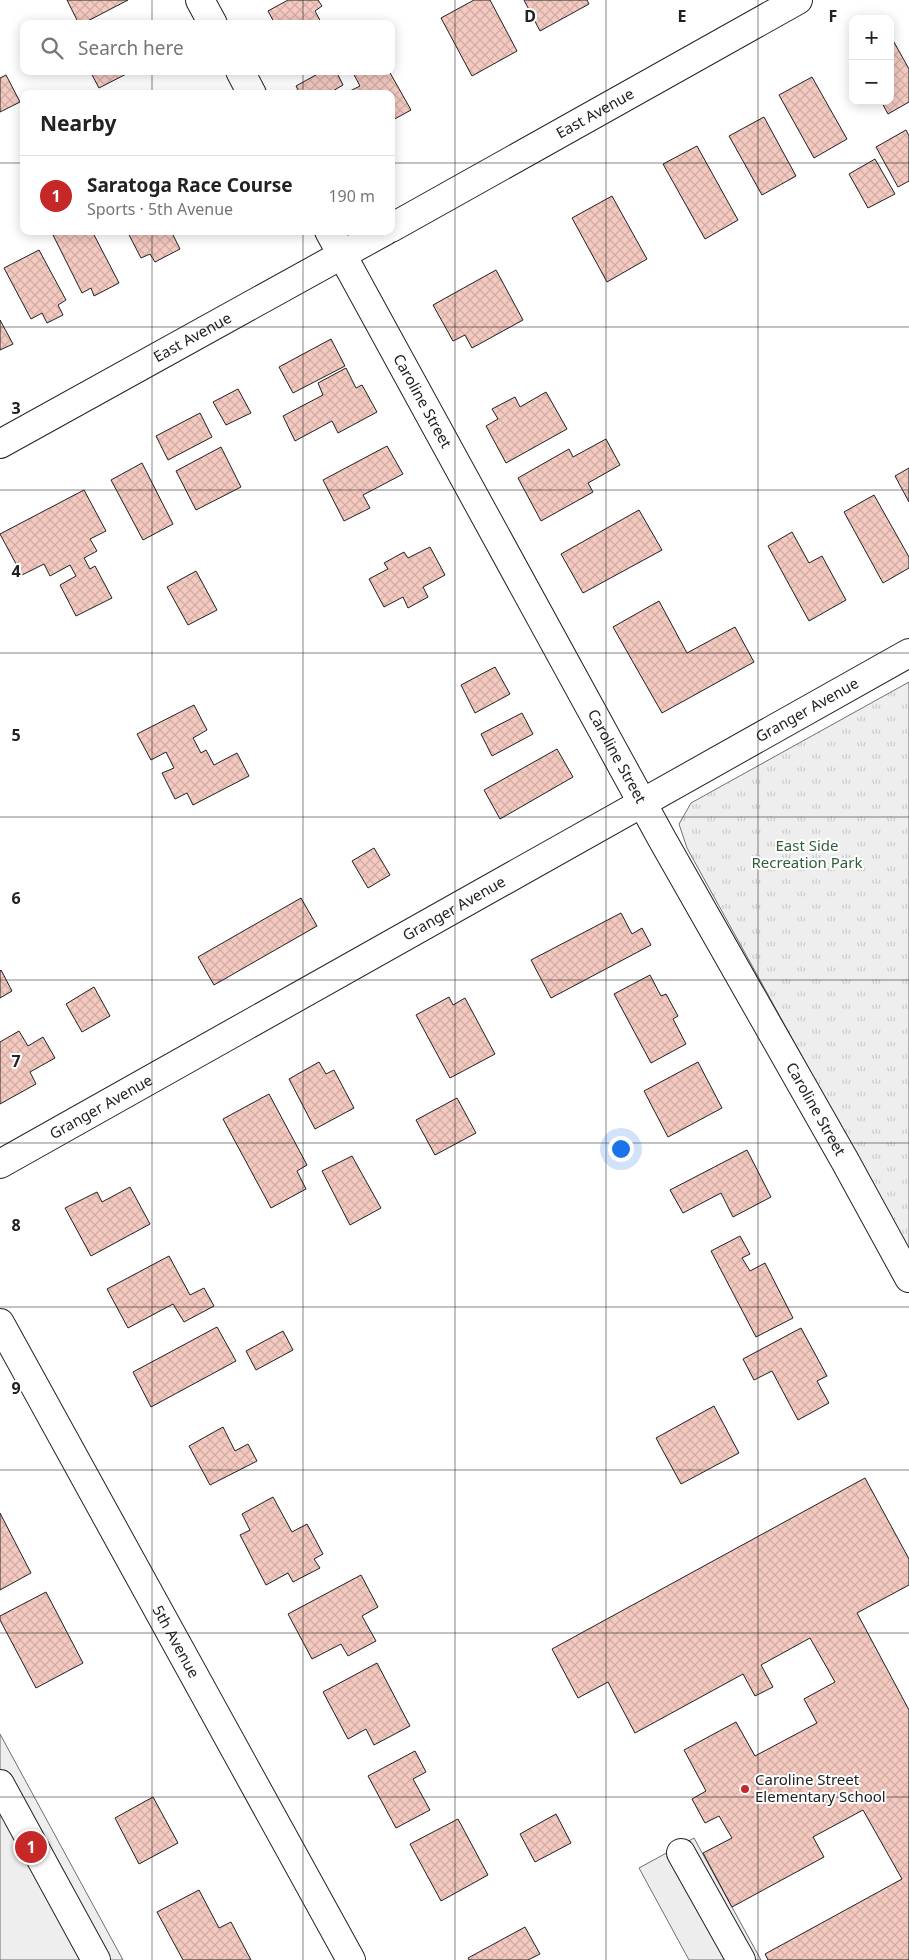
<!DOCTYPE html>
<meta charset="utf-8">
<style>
:root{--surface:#fff;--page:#f2f2f2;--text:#222;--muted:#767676;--line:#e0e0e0;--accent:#c62828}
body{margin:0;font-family:"Noto Sans",sans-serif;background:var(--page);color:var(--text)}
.controls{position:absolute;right:15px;top:15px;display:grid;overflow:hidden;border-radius:10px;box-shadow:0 2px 12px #0003}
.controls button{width:45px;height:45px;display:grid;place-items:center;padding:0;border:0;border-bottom:1px solid var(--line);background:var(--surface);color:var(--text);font:25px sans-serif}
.you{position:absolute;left:620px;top:1148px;width:18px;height:18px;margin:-12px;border:4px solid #fff;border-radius:50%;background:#1a73e8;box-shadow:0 0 0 8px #1a73e833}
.badge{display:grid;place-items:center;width:32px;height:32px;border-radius:50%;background:var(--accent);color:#fff;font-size:16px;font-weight:700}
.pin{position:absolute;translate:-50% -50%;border:2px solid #fff;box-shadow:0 1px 5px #0006}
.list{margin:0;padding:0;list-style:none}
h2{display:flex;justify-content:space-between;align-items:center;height:65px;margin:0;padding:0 20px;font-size:21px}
h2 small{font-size:16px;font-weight:400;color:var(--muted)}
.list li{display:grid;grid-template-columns:32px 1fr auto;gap:15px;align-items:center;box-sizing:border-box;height:80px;padding:0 20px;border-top:1px solid var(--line)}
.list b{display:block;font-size:19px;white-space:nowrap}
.list p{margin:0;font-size:16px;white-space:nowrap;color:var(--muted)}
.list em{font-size:16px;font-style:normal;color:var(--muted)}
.icon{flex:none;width:28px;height:28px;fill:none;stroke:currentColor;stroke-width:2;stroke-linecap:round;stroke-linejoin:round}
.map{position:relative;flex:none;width:909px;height:1960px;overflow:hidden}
.search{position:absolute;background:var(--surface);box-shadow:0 2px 12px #0003;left:20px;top:20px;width:375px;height:55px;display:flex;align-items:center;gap:12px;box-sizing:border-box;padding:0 18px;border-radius:10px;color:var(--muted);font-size:19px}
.panel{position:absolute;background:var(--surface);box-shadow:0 2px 12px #0003;left:20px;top:90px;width:375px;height:145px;border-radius:10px}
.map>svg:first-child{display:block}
.grass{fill:#eee;stroke:#6f6f6f}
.park{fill:url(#park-tufts);stroke:#6f6f6f}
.parking{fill:#ededed;stroke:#6f6f6f}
.building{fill:url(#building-cross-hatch);stroke:#222}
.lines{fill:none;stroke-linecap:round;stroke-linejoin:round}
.minor-casing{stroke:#222;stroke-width:30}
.minor{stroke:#fff;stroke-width:28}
.grid{fill:none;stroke:#222;stroke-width:1;stroke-opacity:0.55}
.poi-dot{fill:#c62828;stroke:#fff;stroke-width:2}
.labels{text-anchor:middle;stroke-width:4;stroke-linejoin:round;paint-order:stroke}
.street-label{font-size:15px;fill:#222;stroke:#fff}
.park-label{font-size:15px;fill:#2f5e38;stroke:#fff}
.poi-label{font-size:15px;fill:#222;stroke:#fff;text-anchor:start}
.grid-label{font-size:16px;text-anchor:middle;font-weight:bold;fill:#222;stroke:#fff;stroke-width:4;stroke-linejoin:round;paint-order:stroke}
</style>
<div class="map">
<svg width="909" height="1960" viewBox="0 0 909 1960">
<defs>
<pattern id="park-tufts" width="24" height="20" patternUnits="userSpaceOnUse" patternTransform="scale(1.25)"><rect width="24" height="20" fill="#eee"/><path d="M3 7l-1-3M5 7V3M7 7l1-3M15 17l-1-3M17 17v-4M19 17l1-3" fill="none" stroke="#ccc"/></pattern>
<pattern id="building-cross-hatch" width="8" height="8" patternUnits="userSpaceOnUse" patternTransform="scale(1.25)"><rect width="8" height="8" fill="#f3c9c0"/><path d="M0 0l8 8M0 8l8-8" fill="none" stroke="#d0aca5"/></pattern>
</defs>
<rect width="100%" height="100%" fill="#fff"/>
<path class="grass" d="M0 1734 123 1960H0Z"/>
<path class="park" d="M909 682V1250L687 848 679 824 691 803Z"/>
<path class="parking" d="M694 1838 761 1960H689L639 1868Z"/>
<path class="building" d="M67 0H128L82 24H79Z
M288 0H318L322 6 315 11 322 24H275L268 11Z
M474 0H490L517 51 472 76 441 18Z
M524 0H587L589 4 540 31Z
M890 35 909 69V102L888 114 881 101H890Z
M90 71H132L99 88Z
M323 71H336L343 85 331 92V94H300L296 86Z
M352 71H389L411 110 391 121V94H344L360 86Z
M6 75 20 102 0 112V78Z
M812 77 847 139 814 158 779 95Z
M764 117 796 176 762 195 729 136Z
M906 130 909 136V181L898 187 876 147Z
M697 146 738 220 705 239 663 164Z
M875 159 895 194 868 208 849 174Z
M612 196 647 259 607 282 572 218Z
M51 231H92L119 283 94 296 91 288 82 293Z
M127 231H171L180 249 155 262 150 254 141 258Z
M39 250 66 300 58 305 63 315 47 323 42 313 31 319 4 268Z
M496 270 523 320 472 348 465 335 453 341 433 305Z
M0 320 13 344 0 350Z
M331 339 345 366 293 393 279 367Z
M346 368 356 388 362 385 377 412 338 433 332 421 295 441 283 416 323 395 318 383Z
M238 389 251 413 226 425 213 402Z
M546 392 567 429 506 463 486 426 498 419 492 409 515 397 520 407Z
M200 413 212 437 168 460 156 436Z
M606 439 620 465 588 483 593 492 541 521 518 478 569 449 573 457Z
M387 446 403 474 363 495 370 508 344 521 323 480Z
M221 447 241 487 196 510 176 471Z
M142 463 173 524 143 540 111 480Z
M909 468V502L895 476Z
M84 490 106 531 90 539 97 551 84 558 90 569 95 566 112 598 76 616 60 585 76 576 70 565 50 576 44 564 22 575 0 534Z
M874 495 909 557V568L883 583 844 512Z
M639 510 662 550 583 593 561 554Z
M792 532 809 563 822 556 846 600 809 621 768 546Z
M430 547 445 575 423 587 428 597 408 608 403 597 384 607 369 579 388 569 384 563 404 552 408 558Z
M196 571 217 610 188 625 167 587Z
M659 601 687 653 735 627 754 662 662 713 613 627Z
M495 667 510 694 475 713 461 685Z
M194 705 207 730 193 738 201 753 206 750 214 765 237 753 249 776 193 805 187 793 175 799 162 773 174 768 166 752 151 760 137 734Z
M522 713 533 734 492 756 481 734Z
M557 749 573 777 500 819 484 790Z
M374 848 390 875 368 888 352 861Z
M301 898 317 926 214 985 198 957Z
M621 913 632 934 642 928 651 945 551 998 531 960Z
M1 970 12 991 0 998V971Z
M650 975 661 996 666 994 678 1016 673 1019 686 1044 651 1063 614 994Z
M94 987 110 1016 82 1032 66 1004Z
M449 997 453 1005 465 998 495 1054 450 1078 416 1015Z
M19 1031 28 1046 43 1037 55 1058 30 1072 36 1084 0 1104V1042Z
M319 1062 326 1074 334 1070 354 1108 315 1129 289 1079Z
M698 1062 722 1108 668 1137 644 1091Z
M269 1094 307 1165 297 1171 306 1189 271 1208 223 1119Z
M457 1098 476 1133 435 1155 416 1120Z
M747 1150 771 1197 733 1217 721 1193 683 1213 670 1190Z
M352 1156 381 1208 350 1225 322 1171Z
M130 1187 150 1224 91 1256 65 1208 97 1192 102 1202Z
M740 1236 750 1254 742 1258 750 1271 765 1263 793 1318 756 1337 711 1251Z
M169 1256 190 1295 204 1288 214 1306 184 1322 173 1304 128 1328 107 1289Z
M217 1327 236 1361 151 1407 133 1372Z
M801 1328 827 1376 817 1381 829 1403 798 1420 772 1371 754 1380 743 1359Z
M283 1331 293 1350 256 1370 246 1351Z
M714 1406 739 1453 681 1484 656 1438Z
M223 1427 235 1451 248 1444 257 1461 210 1485 189 1446Z
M865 1478 909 1559V1585L857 1613 909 1710V1960H768L765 1954 902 1879 863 1810 813 1837 824 1857 732 1907 703 1853 732 1838 719 1816 705 1823 692 1799 706 1791 684 1750 736 1722 755 1756 817 1723 804 1699 835 1682 810 1638 761 1665 773 1687 755 1696 743 1674 635 1733 608 1682 578 1698 552 1649Z
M273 1497 292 1532 307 1524 323 1554 314 1559 320 1568 293 1582 288 1573 266 1585 240 1535 250 1530 242 1514Z
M0 1513 31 1573 0 1590Z
M361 1575 378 1607 362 1616 376 1641 348 1656 341 1644 312 1659 288 1614Z
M46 1592 83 1663 36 1688 0 1620V1616Z
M377 1663 410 1726 374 1745 366 1729 348 1739 323 1692Z
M415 1751 426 1772 413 1779 430 1810 396 1828 368 1776Z
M153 1797 178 1843 139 1864 115 1818Z
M556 1814 571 1843 535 1862 520 1834Z
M458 1819 488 1875 441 1901 410 1844Z
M199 1890 219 1928 231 1922 251 1960H183L157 1912Z
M525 1927 540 1954 528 1960H469L468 1958Z"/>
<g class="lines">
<defs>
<g id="minor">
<path d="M200 0 213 24"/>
<path d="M240 71 252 94"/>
<path id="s1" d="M391 228 798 0"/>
<path id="s2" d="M329 231 662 839 845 1161 909 1278"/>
<path id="s3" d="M0 444 385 231"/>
<path id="s4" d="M0 1164 909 653"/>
<path id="s5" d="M0 1323 351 1960"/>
<path d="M0 1784 96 1960"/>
<path d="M681 1853 741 1960"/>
</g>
</defs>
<use href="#minor" class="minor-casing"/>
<use href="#minor" class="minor"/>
</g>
<path class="grid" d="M152 0V24M303 0V24M455 0V1960M606 0V1960M758 0V1960M152 71V94M303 71V94M0 163H24M391 163H909M152 231V1960M303 231V1960M0 327H909M0 490H909M0 653H909M0 817H909M0 980H909M0 1143H909M0 1307H909M0 1470H909M0 1633H909M0 1797H909"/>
<circle class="poi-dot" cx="745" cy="1789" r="5"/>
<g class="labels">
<g class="street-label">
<text dy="5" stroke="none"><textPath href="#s1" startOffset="234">East Avenue</textPath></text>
<text dy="5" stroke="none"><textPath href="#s3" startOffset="220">East Avenue</textPath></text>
<text dy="5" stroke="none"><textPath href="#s2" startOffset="194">Caroline Street</textPath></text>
<text dy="5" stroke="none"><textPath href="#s4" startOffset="926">Granger Avenue</textPath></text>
<text dy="5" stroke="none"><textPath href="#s2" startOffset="599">Caroline Street</textPath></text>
<text dy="5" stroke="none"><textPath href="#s4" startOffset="521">Granger Avenue</textPath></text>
<text dy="5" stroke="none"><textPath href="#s4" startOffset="116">Granger Avenue</textPath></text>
<text dy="5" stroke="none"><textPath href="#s2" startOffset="1004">Caroline Street</textPath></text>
<text dy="5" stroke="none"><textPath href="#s5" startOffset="364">5th Avenue</textPath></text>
</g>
<g class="park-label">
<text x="807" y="851">East Side<tspan x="807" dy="17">Recreation Park</tspan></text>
</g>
<g class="poi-label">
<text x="755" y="1785">Caroline Street<tspan x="755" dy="17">Elementary School</tspan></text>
</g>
</g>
<g class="grid-label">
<text x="530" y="22">D</text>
<text x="682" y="22">E</text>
<text x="833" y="22">F</text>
<text x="16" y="414">3</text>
<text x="16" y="577">4</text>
<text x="16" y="741">5</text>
<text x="16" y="904">6</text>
<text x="16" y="1067">7</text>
<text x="16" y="1231">8</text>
<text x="16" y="1394">9</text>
</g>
</svg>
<div class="controls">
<button>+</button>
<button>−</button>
</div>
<div class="you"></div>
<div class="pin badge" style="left:31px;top:1847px">1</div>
<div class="search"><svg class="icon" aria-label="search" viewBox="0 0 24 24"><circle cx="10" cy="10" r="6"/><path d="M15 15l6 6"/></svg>Search here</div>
<section class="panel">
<h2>Nearby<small></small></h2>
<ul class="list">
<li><span class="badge">1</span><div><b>Saratoga Race Course</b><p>Sports · 5th Avenue</p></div><em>190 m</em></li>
</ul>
</section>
</div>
